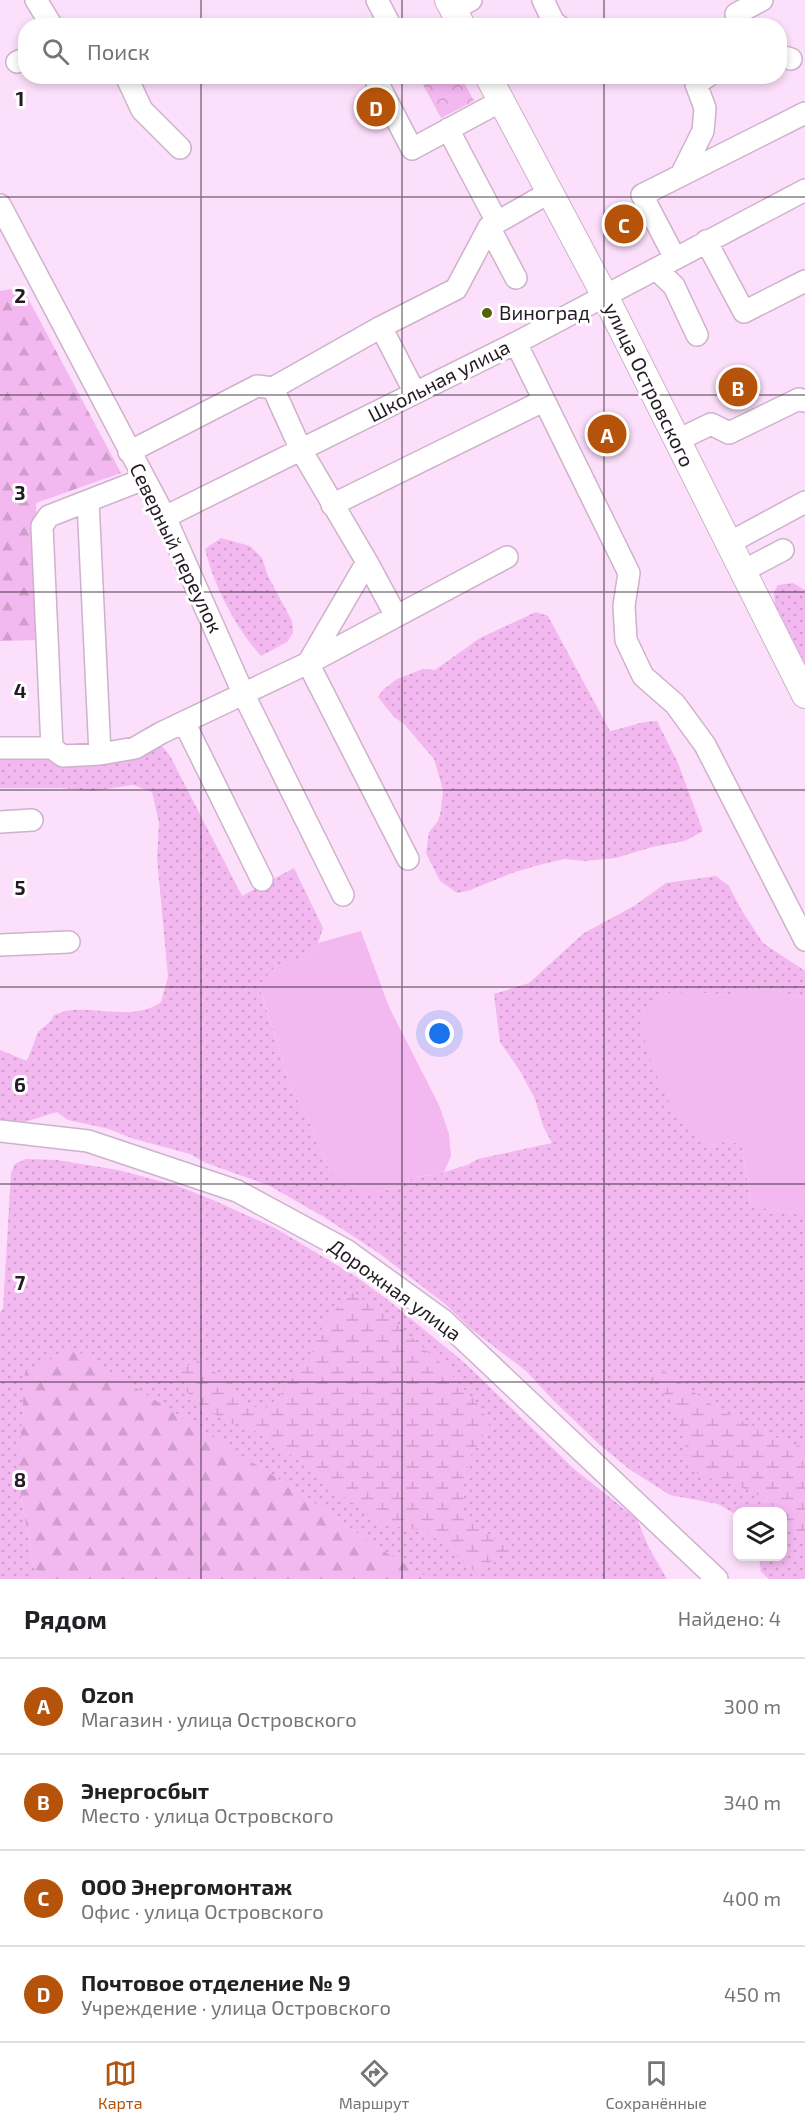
<!DOCTYPE html>
<html lang="ru">
<meta charset="utf-8">
<style>
:root{--surface:#fff;--page:#f2f2f2;--text:#202124;--muted:#757577;--line:#e0e0e0;--accent:#b45309}
body{margin:0;font-family:"Exo 2",sans-serif;background:var(--page);color:var(--text)}
.controls{position:absolute;right:18px;bottom:18px;display:grid;overflow:hidden;border-radius:12px;box-shadow:0 3px 9px #0003}
.controls button{width:54px;height:54px;display:grid;place-items:center;padding:0;border:0;border-bottom:2px solid var(--line);background:var(--surface);color:var(--text);font:30px sans-serif}
.you{position:absolute;left:440px;top:1034px;width:21px;height:21px;margin:-15px;border:4px solid #fff;border-radius:50%;background:#1a73e8;box-shadow:0 0 0 9px #1a73e833}
.badge{display:grid;place-items:center;width:39px;height:39px;border-radius:50%;background:var(--accent);color:#fff;font-size:20px;font-weight:700}
.pin{position:absolute;translate:-50% -50%;border:3px solid #fff;box-shadow:0 2px 6px #0006}
.list{margin:0;padding:0;list-style:none}
h2{display:flex;justify-content:space-between;align-items:center;height:78px;margin:0;padding:0 24px;font-size:26px}
h2 small{font-size:20px;font-weight:400;color:var(--muted)}
.list li{display:grid;grid-template-columns:39px 1fr auto;gap:18px;align-items:center;box-sizing:border-box;height:96px;padding:0 24px;border-top:2px solid var(--line)}
.list b{display:block;font-size:22px;white-space:nowrap}
.list p{margin:0;font-size:20px;white-space:nowrap;color:var(--muted)}
.list em{font-size:20px;font-style:normal;color:var(--muted)}
.icon{flex:none;width:33px;height:33px;fill:none;stroke:currentColor;stroke-width:2;stroke-linecap:round;stroke-linejoin:round}
.map{position:relative;flex:none;width:805px;height:1579px;overflow:hidden}
.search{position:absolute;background:var(--surface);box-shadow:0 3px 9px #0003;left:18px;right:18px;top:18px;height:66px;display:flex;align-items:center;gap:15px;box-sizing:border-box;padding:0 21px;border-radius:24px;color:var(--muted);font-size:22px}
.sheet{height:462px;background:var(--surface)}
nav{display:flex;justify-content:space-around;align-items:center;box-sizing:border-box;height:84px;border-top:2px solid var(--line);background:var(--surface);font-size:16px;color:var(--muted)}
nav a{display:grid;justify-items:center;gap:3px}
nav .on{color:var(--accent)}
.map>svg:first-child{display:block}
.grass{fill:url(#grass-dots)}
.forest{fill:url(#forest-firs)}
.wetland{fill:url(#wetland-marsh)}
.park{fill:url(#park-crowns)}
.garden{fill:#f2b8ef}
.lines{fill:none;stroke-linecap:round;stroke-linejoin:round}
.minor-casing{stroke:#ceb2cc;stroke-width:24}
.major-casing{stroke:#ceb2cc;stroke-width:28}
.minor{stroke:#fff;stroke-width:21}
.major{stroke:#fff;stroke-width:26}
.grid{fill:none;stroke:#241a24;stroke-width:1.5;stroke-opacity:0.55}
.poi-dot{fill:#556202;stroke:#fff;stroke-width:2}
.labels{text-anchor:middle;stroke-width:6;stroke-linejoin:round;paint-order:stroke}
.poi-label{font-size:20px;fill:#241a24;stroke:#fff;text-anchor:start}
.street-label{font-size:20px;fill:#241a24;stroke:#fff}
.grid-label{font-size:20px;text-anchor:middle;font-weight:bold;fill:#241a24;stroke:#fff;stroke-width:6;stroke-linejoin:round;paint-order:stroke}
</style>
<div class="map">
<svg width="805" height="1579" viewBox="0 0 805 1579">
<defs>
<pattern id="grass-dots" width="8" height="8" patternUnits="userSpaceOnUse" patternTransform="scale(1.5)"><rect width="8" height="8" fill="#f2b8ef"/><path d="M2 2h.1M6 6h.1" fill="none" stroke="#cf9ecd" stroke-width="1.8" stroke-linecap="round"/></pattern>
<pattern id="forest-firs" width="22" height="20" patternUnits="userSpaceOnUse" patternTransform="scale(1.5)"><rect width="22" height="20" fill="#f2b8ef"/><path d="M5 1l3.5 6h-7zM16 11l3.5 6h-7z" fill="#cf9ecd"/></pattern>
<pattern id="wetland-marsh" width="20" height="14" patternUnits="userSpaceOnUse" patternTransform="scale(1.5)"><rect width="20" height="14" fill="#f2b8ef"/><path d="M1 5h8M5 5V1M11 12h8M15 12V8" fill="none" stroke="#cf9ecd"/></pattern>
<pattern id="park-crowns" width="20" height="18" patternUnits="userSpaceOnUse" patternTransform="scale(1.5)"><rect width="20" height="18" fill="#f2b8ef"/><path d="M2 6a3 3 0 1 1 6 0M12 15a3 3 0 1 1 6 0" fill="none" stroke="#cf9ecd"/></pattern>
</defs>
<rect width="100%" height="100%" fill="#fcdffa"/>
<path class="grass" d="M221 538 250 546 262 558 268 576 292 621 293 633 287 642 261 656C235 627 215 588 205 549Z
M793 583 805 590V664L775 605 774 592 778 585Z
M536 612 548 616 610 731C626 728 640 721 657 721L678 763 703 831 685 841 652 847 616 858 586 861 564 859 535 866 512 873 468 891 457 893 440 881 426 853 429 832 438 821 441 810 443 790 434 759 404 724 394 717 378 697 383 690 397 679 423 669 435 670 480 638Z
M150 746H162L170 756 242 896 294 868 323 928 318 943 303 959 276 966 259 986 292 1090 307 1117 329 1170 378 1192 398 1187 414 1177 435 1175 467 1165 478 1159 552 1143 543 1126 535 1099 520 1071 500 1042 494 994 529 983 584 933 634 906 666 883 716 876 729 886 742 911 763 943 805 971V998L766 988 725 995 690 992 709 1147 729 1140 742 1146C744 1167 749 1185 751 1206L805 1215V1579H769L761 1572 759 1557 782 1556V1512H738L737 1515 718 1504 670 1495 629 1469 600 1445 553 1400 526 1371 471 1329 445 1304 380 1254 324 1217 268 1185 206 1163 190 1154 131 1138 109 1129 68 1120 57 1112 18 1124 0 1120V1050L27 1061 38 1032 51 1021 54 1015C60 1013 66 1010 73 1010 101 1008 137 1020 161 1002L168 977 157 858 159 823 152 792 133 785 93 791 61 788H0V755L11 754 52 759Z
M26 1159 57 1160 118 1170 178 1186 213 1200 275 1228 355 1276 388 1300 466 1364 574 1469 637 1519 649 1548 667 1579H429L374 1545 306 1497 73 1349 18 1480 32 1559 40 1579H0V1312L3 1309 11 1173 15 1164Z"/>
<path class="forest" d="M22 287 121 473 36 503 40 640 0 641V291Z
M73 1348 221 1442 306 1497 374 1545 429 1579H40L32 1559 18 1480 25 1372Z"/>
<path class="wetland" d="M353 1293 379 1309 442 1364 481 1408 489 1425 469 1459 464 1485V1516L510 1549 475 1572 447 1547 425 1531 386 1525 360 1510 301 1462 255 1431 227 1422 203 1407 186 1391 181 1371 196 1360 227 1380 237 1396 262 1411 279 1397 289 1381 307 1366 319 1333 333 1312Z
M658 1367 721 1411 778 1438 805 1448V1548L793 1528 783 1516 782 1512 778 1511C758 1489 728 1482 699 1476L686 1455 684 1432 669 1398 647 1375Z"/>
<path class="park" d="M419 77H461L474 101 441 118Z"/>
<path class="garden" d="M361 931 389 1007 439 1105 449 1134 451 1156 444 1172 435 1175 414 1177 398 1187 378 1192 357 1193 343 1184 329 1170 307 1117 292 1090 259 985 276 966 303 959 318 943Z
M766 988 805 998V1215L751 1206C749 1185 744 1167 742 1146L729 1140 709 1147C667 1117 650 1064 638 1016L666 993 690 992 725 995Z"/>
<g class="lines">
<defs>
<path id="minor" d="M36 0 52 26
M377 0 390 25
M543 0 554 23 559 26
M453 9 471 0
M741 26 736 14 762 0
M780 56 791 59
M17 62 26 58
M126 76 142 110 180 148
M374 76 412 149 501 101
M448 129 497 222
M681 175 703 131 705 108 696 84 708 76
M0 205 165 517 244 695 343 895
M489 227 516 278
M706 241 744 312 805 281
M675 258 642 195 805 113
M656 269 674 286 697 335
M516 343 629 573 624 606 626 640 643 676 675 704 705 745 805 940
M273 388 301 450 367 562 308 663
M415 393 381 327 456 289 489 227 550 192
M676 441 711 424 729 433 799 399 805 401
M129 452 257 386 273 388 381 327
M88 501 100 754
M332 505 543 401
M165 517 516 343 805 190
M729 543 805 502
M367 562 396 616
M743 571 783 550
M309 663 507 557
M184 722 262 880
M0 748H52L63 756 100 754 135 748 161 733 308 663 408 859
M52 748 42 526 49 516 144 479
M0 822 32 820
M0 945 69 942
M0 1131 88 1141 237 1191 346 1250 443 1320 717 1579"/>
<path id="major" d="M448 0 462 26
M488 76 605 296 805 695"/>
</defs>
<use href="#minor" class="minor-casing"/>
<use href="#major" class="major-casing"/>
<use href="#minor" class="minor"/>
<use href="#major" class="major"/>
</g>
<path class="grid" d="M201 0V26M402 0V26M604 0V26M201 76V1579M402 76V1579M604 76V1579M0 197H805M0 395H805M0 592H805M0 790H805M0 987H805M0 1184H805M0 1382H805"/>
<circle class="poi-dot" cx="487" cy="313" r="6"/>
<g class="labels">
<g class="poi-label">
<text x="499" y="320">Виноград</text>
</g>
<g class="street-label">
<text transform="translate(439 381) rotate(-27)" y="7">Школьная улица</text>
<text transform="translate(649 385) rotate(64)" y="7">улица Островского</text>
<text transform="translate(176 548) rotate(64)" y="7">Северный переулок</text>
<text transform="translate(395 1290) rotate(36)" y="7">Дорожная улица</text>
</g>
</g>
<g class="grid-label">
<text x="20" y="106">1</text>
<text x="20" y="303">2</text>
<text x="20" y="500">3</text>
<text x="20" y="698">4</text>
<text x="20" y="895">5</text>
<text x="20" y="1092">6</text>
<text x="20" y="1290">7</text>
<text x="20" y="1487">8</text>
</g>
</svg>
<div class="controls">
<button><svg class="icon" aria-label="layers" viewBox="0 0 24 24"><path d="M12 4l9 5-9 5-9-5zM3 14l9 5 9-5"/></svg></button>
</div>
<div class="you"></div>
<div class="pin badge" style="left:607px;top:434px">A</div>
<div class="pin badge" style="left:738px;top:387px">B</div>
<div class="pin badge" style="left:624px;top:224px">C</div>
<div class="pin badge" style="left:376px;top:107px">D</div>
<div class="search"><svg class="icon" aria-label="search" viewBox="0 0 24 24"><circle cx="10" cy="10" r="6"/><path d="M15 15l6 6"/></svg>Поиск</div>
</div>
<section class="sheet">
<h2>Рядом<small>Найдено: 4</small></h2>
<ul class="list">
<li><span class="badge">A</span><div><b>Ozon</b><p>Магазин · улица Островского</p></div><em>300 m</em></li>
<li><span class="badge">B</span><div><b>Энергосбыт</b><p>Место · улица Островского</p></div><em>340 m</em></li>
<li><span class="badge">C</span><div><b>ООО Энергомонтаж</b><p>Офис · улица Островского</p></div><em>400 m</em></li>
<li><span class="badge">D</span><div><b>Почтовое отделение № 9</b><p>Учреждение · улица Островского</p></div><em>450 m</em></li>
</ul>
</section>
<nav>
<a class="on"><svg class="icon" aria-label="map" viewBox="0 0 24 24"><path d="M3 6l6-2 6 2 6-2v14l-6 2-6-2-6 2zM9 4v14M15 6v14"/></svg>Карта</a>
<a><svg class="icon" aria-label="directions" viewBox="0 0 24 24"><path d="M12 3l9 9-9 9-9-9zM9 14v-3h6M13 9l2 2-2 2"/></svg>Маршрут</a>
<a><svg class="icon" aria-label="saved" viewBox="0 0 24 24"><path d="M7 4h10v16l-5-4-5 4z"/></svg>Сохранённые</a>
</nav>
